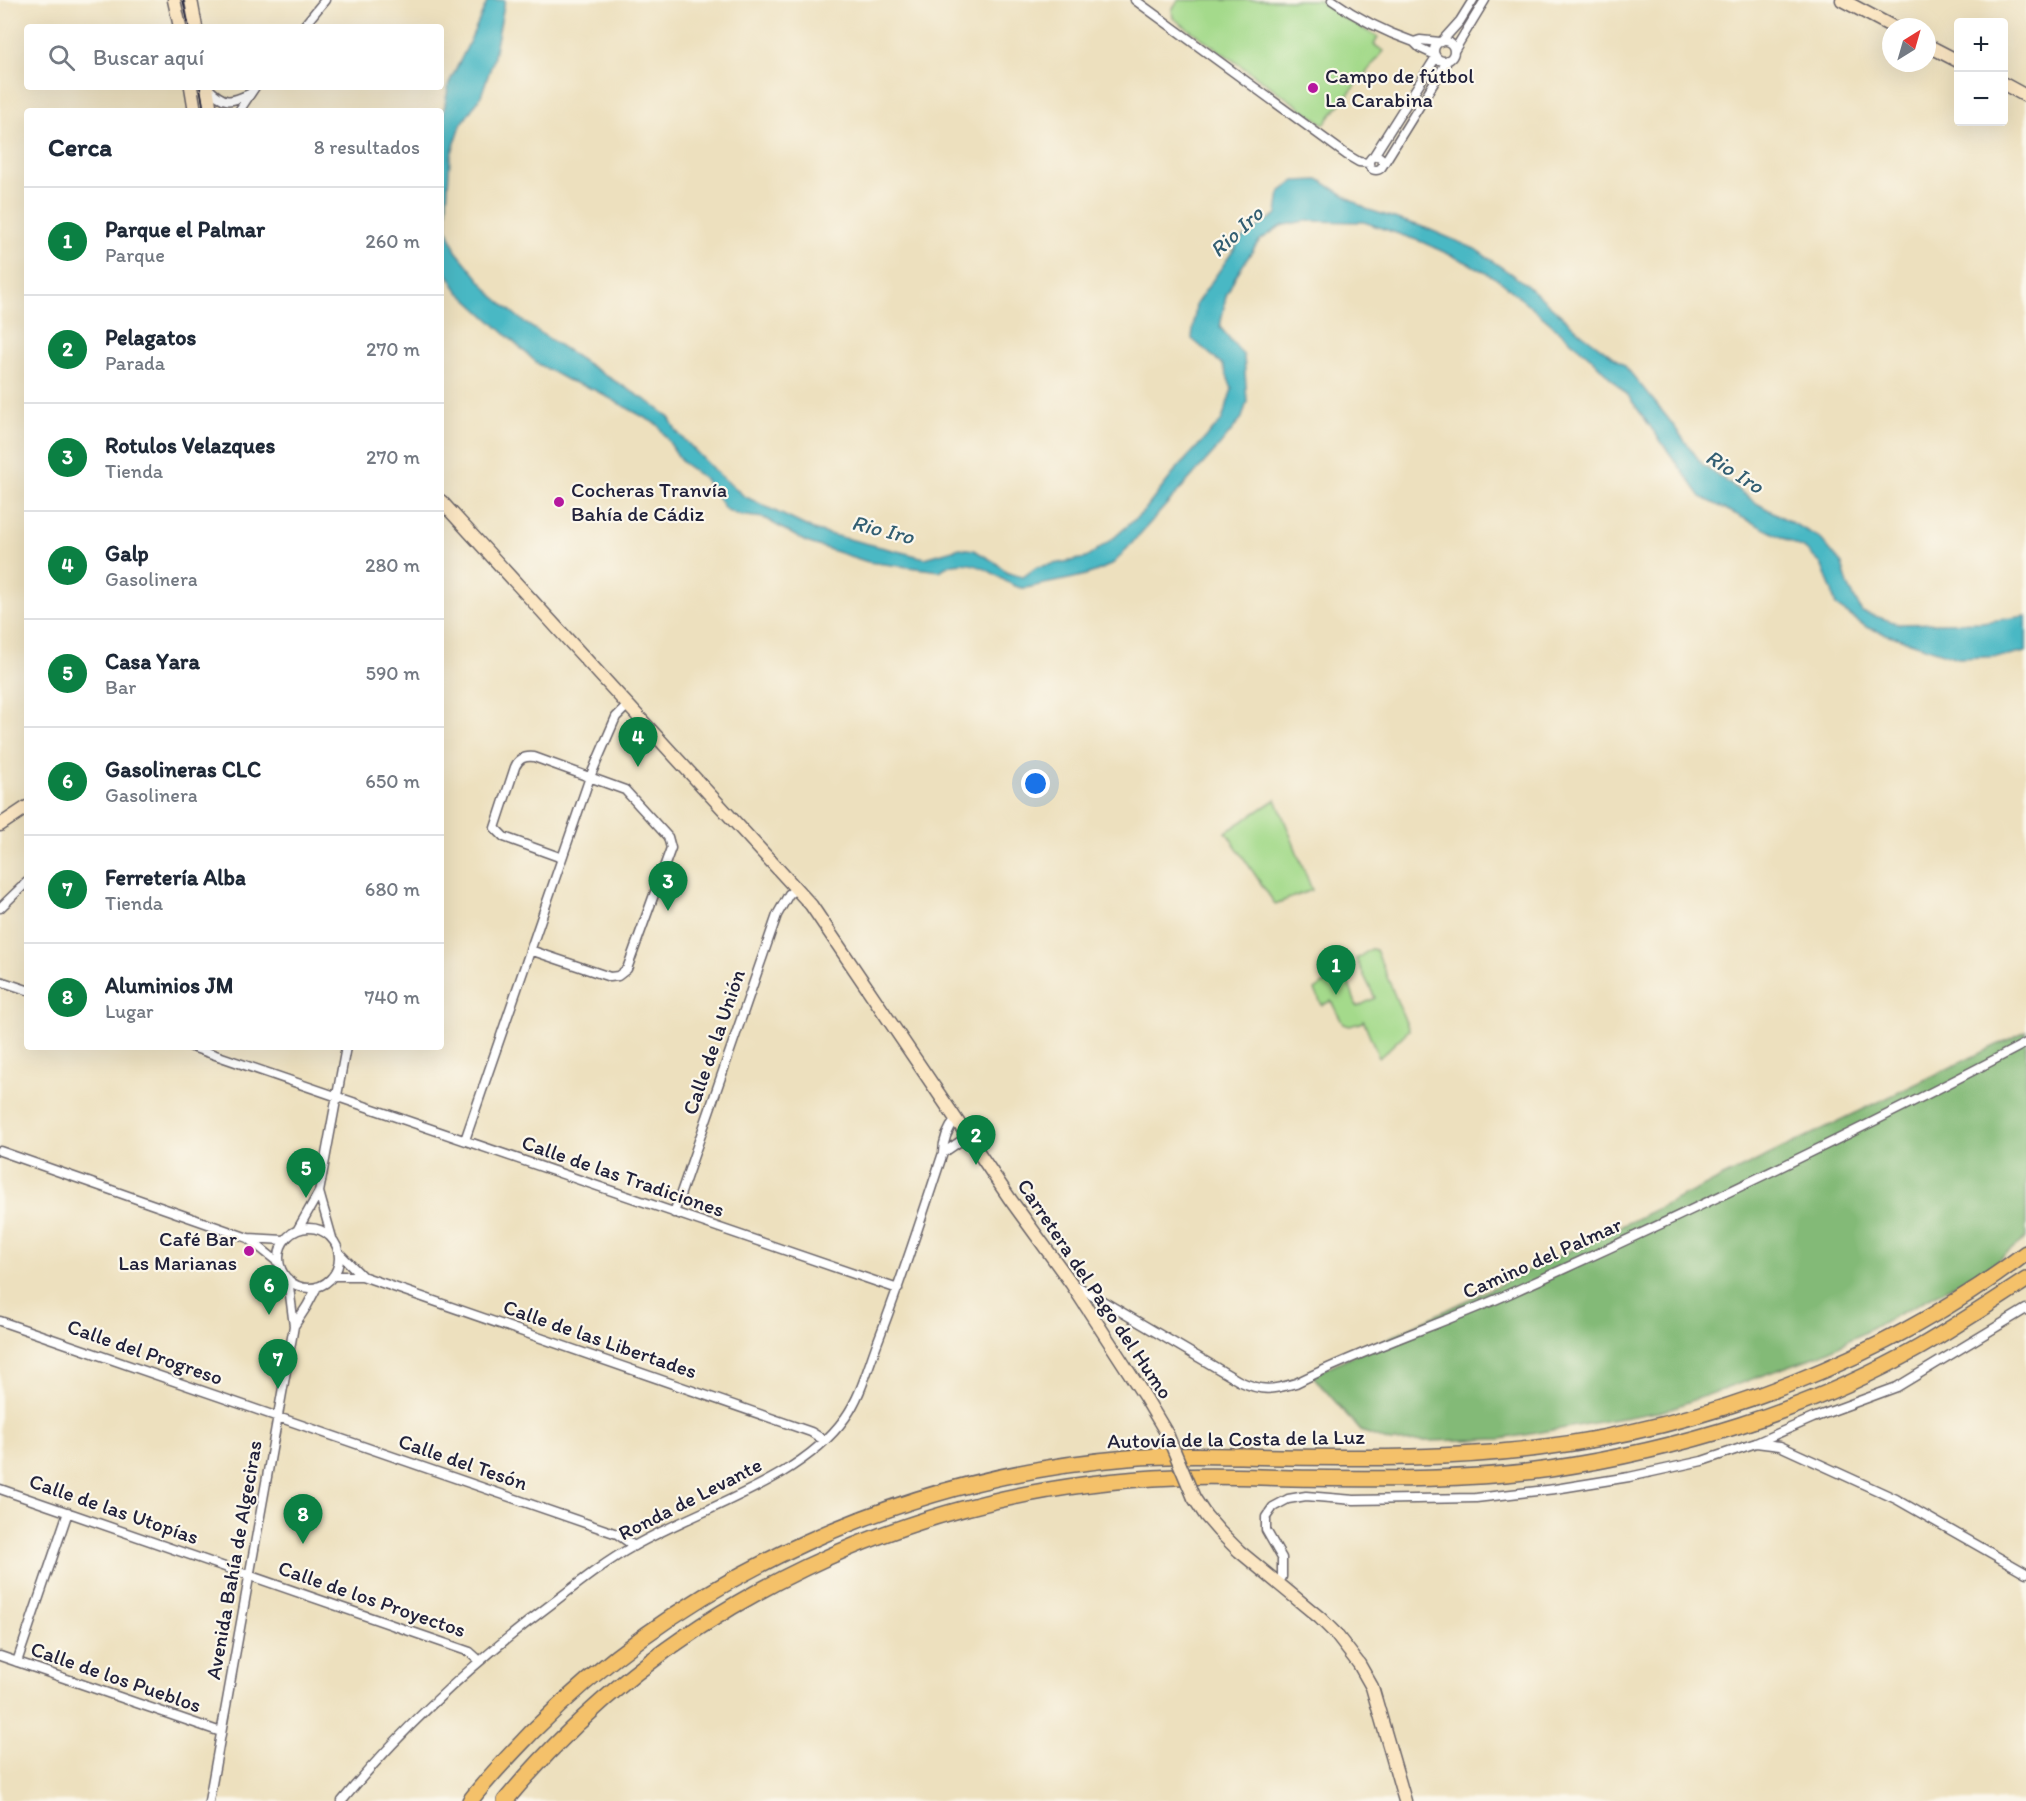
<!DOCTYPE html>
<html lang="es">
<meta charset="utf-8">
<style>
:root{--surface:#fff;--page:#f2f2f3;--text:#1f2937;--muted:#747a83;--line:#e0e1e3;--accent:#0b8043}
body{margin:0;font-family:Itim,sans-serif;background:var(--page);color:var(--text)}
.controls{position:absolute;right:18px;top:18px;display:grid;overflow:hidden;border-radius:6px;box-shadow:0 6px 24px #0002}
.controls button{width:54px;height:54px;display:grid;place-items:center;padding:0;border:0;border-bottom:2px solid var(--line);background:var(--surface);color:var(--text);font:30px sans-serif}
.compass{position:absolute;left:1882px;top:18px;width:54px;height:54px;border-radius:50%;background:var(--surface);box-shadow:0 6px 24px #0002;rotate:37deg}
.you{position:absolute;left:1036px;top:784px;width:21px;height:21px;margin:-15px;border:4px solid #fff;border-radius:50%;background:#1a73e8;box-shadow:0 0 0 9px #1a73e833}
.badge{display:grid;place-items:center;width:39px;height:39px;border-radius:50%;background:var(--accent);color:#fff;font-size:20px;font-weight:700}
.pin{position:absolute;translate:-50% -50px;filter:drop-shadow(0 2px 3px #0008)}
.pin::after{content:'';position:absolute;top:32px;width:21px;height:18px;background:inherit;clip-path:polygon(0 0,100% 0,50% 100%)}
.list{margin:0;padding:0;list-style:none}
h2{display:flex;justify-content:space-between;align-items:center;height:78px;margin:0;padding:0 24px;font-size:26px}
h2 small{font-size:20px;font-weight:400;color:var(--muted)}
.list li{display:grid;grid-template-columns:39px 1fr auto;gap:18px;align-items:center;box-sizing:border-box;height:108px;padding:0 24px;border-top:2px solid var(--line)}
.list b{display:block;font-size:22px;white-space:nowrap}
.list p{margin:0;font-size:20px;white-space:nowrap;color:var(--muted)}
.list em{font-size:20px;font-style:normal;color:var(--muted)}
.icon{flex:none;width:33px;height:33px;fill:none;stroke:currentColor;stroke-width:2;stroke-linecap:round;stroke-linejoin:round}
.map{position:relative;flex:none;width:2026px;height:1801px;overflow:hidden}
.search{position:absolute;background:var(--surface);box-shadow:0 6px 24px #0002;left:24px;top:24px;width:420px;height:66px;display:flex;align-items:center;gap:15px;box-sizing:border-box;padding:0 21px;border-radius:6px;color:var(--muted);font-size:22px}
.panel{position:absolute;background:var(--surface);box-shadow:0 6px 24px #0002;left:24px;top:108px;width:420px;height:942px;border-radius:6px}
.map>svg:first-child{display:block}
.green{fill:#a4da8b;stroke:#637e63;stroke-width:1.5}
.forest{fill:#83ba77;stroke:#526e59;stroke-width:1.5}
.water{fill:#4ab8c4;stroke:#366d80;stroke-width:1.5}
.lines{fill:none;stroke-linecap:round;stroke-linejoin:round}
.street-casing{stroke:#696469;stroke-width:11}
.secondary-casing{stroke:#696469;stroke-width:15}
.highway-casing{stroke:#696469;stroke-width:18}
.street{stroke:#fff;stroke-width:8}
.secondary{stroke:#fbe6c3;stroke-width:12}
.highway{stroke:#f4c16a;stroke-width:15}
.tram{stroke:#22223b;stroke-width:1.5}
.secondary-bridge-casing{stroke:#696469;stroke-width:15;stroke-linecap:butt}
.secondary-bridge{stroke:#fbe6c3;stroke-width:12}
.poi-dot{fill:#b5179e;stroke:#fbf7ec;stroke-width:2}
.labels{text-anchor:middle;stroke-width:4.5;stroke-linejoin:round;paint-order:stroke}
.poi-label{font-size:21px;fill:#22223b;stroke:#fbf7ec;text-anchor:start}
.street-label{font-size:21px;fill:#22223b;stroke:#fbf7ec}
.water-label{font-size:22px;font-style:italic;fill:#325e72;stroke:#fbf7ec}
</style>
<div class="map">
<svg width="2026" height="1801" viewBox="0 0 2026 1801">
<rect width="100%" height="100%" fill="#fbf7ec"/>
<filter id="ink" filterUnits="userSpaceOnUse"><feTurbulence type="fractalNoise" baseFrequency=".0167" numOctaves="2"/><feDisplacementMap in="SourceGraphic" scale="12" xChannelSelector="R" yChannelSelector="G"/><feConvolveMatrix kernelMatrix="1 2 1 2 8 2 1 2 1" color-interpolation-filters="sRGB"/></filter>
<filter id="wash" filterUnits="userSpaceOnUse"><feTurbulence type="fractalNoise" baseFrequency=".008" numOctaves="4" result="noise"/><feDisplacementMap in="SourceGraphic" scale="24" xChannelSelector="R" yChannelSelector="G"/><feGaussianBlur stdDeviation="1.35" result="paint"/><feColorMatrix in="noise" values="0 0 0 0 0 0 0 0 0 0 0 0 0 0 0 0 0 1.4 0 .05"/><feComposite in="paint" operator="in"/></filter>
<g filter="url(#wash)">
<rect width="100%" height="100%" fill="#ede0be"/>
<path class="green" d="M1178 0H1319L1342 17 1378 37 1374 45 1384 51 1324 124 1173 18 1172 10Z
M1276 799 1312 890 1275 904 1226 832Z
M1371 949 1376 950 1409 1030 1379 1058 1363 1019V1022L1350 1026 1343 1024 1331 1001 1322 1005 1315 990 1344 970 1357 1007 1375 998 1356 959Z"/>
<path class="forest" d="M2026 1031V1238L1990 1266 1825 1353 1663 1411 1501 1439 1390 1442 1361 1431 1312 1375Z"/>
<path class="water" d="M488 0H505L493 61 481 96 461 125 450 158 447 202V228L456 251 493 296 525 323 592 367 649 402 669 417 677 432 715 471 744 496 816 531 925 558 960 548 974 550 995 562 1008 573 1023 577 1037 567 1086 558 1116 536 1144 511 1176 470 1222 420 1232 389 1223 365 1192 339 1196 304 1242 238 1277 214 1280 192 1295 181 1320 180 1366 209 1426 228 1475 249 1527 285 1581 333 1625 366 1667 417 1702 464 1758 504 1820 538 1842 564 1848 585 1862 612 1900 624 1982 622 2026 616V652L2009 656 1958 658 1868 628 1836 606 1832 591 1821 564 1805 549 1701 497 1629 397 1590 357 1499 280 1468 263 1422 242 1364 222 1304 221 1281 226 1259 241 1235 277 1226 296 1220 327 1244 356 1247 402 1242 418 1220 445 1115 562C1093 576 1069 579 1044 584 1037 585 1028 589 1021 588 1012 586 1003 580 996 575 979 564 956 557 940 571L868 562 806 542 764 518 738 515 725 509 705 479 682 462 658 425 595 390 567 380 538 364 458 291 441 264V125L449 83 468 45Z"/>
</g>
<g filter="url(#ink)">
<g class="lines">
<defs>
<path id="street" d="M1135 0 1347 155 1359 162 1369 163
M1332 0C1357 18 1385 32 1414 42
M303 27 325 0
M1442 41 1460 21 1473 0
M1434 51a10 10 0 1 1 20 0a10 10 0 1 1-20 0Z
M1454 51 1485 0
M1435 55 1420 48 1414 42 1420 40 1440 42
M208 88C224 104 230 103 249 94
M239 111 255 87
M1369 163a7 7 0 1 1 14 0a7 7 0 1 1-14 0Z
M1373 157 1436 57
M1383 165 1448 60
M0 908 27 882
M530 950 610 977 618 976 627 969 671 848 668 837 625 790 534 757C525 756 519 758 515 767L495 828 504 837 562 858
M0 981 27 990
M192 1047 898 1289
M465 1140 590 777 616 717 629 704
M0 1151 248 1238 284 1240
M943 1153 968 1136
M319 1192 332 1238
M674 1213 777 915 789 894 797 888
M279 1258a30 30 0 1 1 60 0a30 30 0 1 1-60 0Z
M298 1229 319 1192 346 1047
M248 1238 279 1263
M339 1253 362 1276
M333 1276H362L811 1432 824 1440
M1072 1283 1239 1381C1263 1392 1272 1390 1296 1383 1366 1348 1442 1324 1513 1292 1686 1214 1858 1132 2026 1043
M0 1321 617 1534 634 1546
M294 1326 307 1306 317 1287
M1756 1443 1780 1446 1896 1499 2026 1573
M0 1489 470 1652 480 1661
M1278 1583 1282 1577V1558L1266 1530V1517L1273 1507 1288 1499 1306 1496 1354 1500 1476 1498 1555 1489 1629 1477 1702 1461 1756 1443 1813 1418 1897 1387 2026 1309
M0 1656 221 1732
M17 1662 68 1512
M209 1801 294 1326 288 1279
M342 1801C404 1726 476 1660 554 1602 580 1582 605 1562 634 1546 700 1508 800 1481 845 1418 861 1396 868 1367 878 1341 902 1279 922 1216 943 1153 943 1140 948 1129 956 1119"/>
<path id="secondary" d="M174 0 180 27
M191 0 196 27
M1842 0 1893 27
M1927 45 1958 61
M2004 84 2026 96
M191 87 195 111
M207 87 211 111
M441 501 811 905 1010 1199 1071 1283 1145 1397 1167 1434
M0 825 27 807
M1194 1498 1206 1516 1219 1531 1239 1551 1320 1618 1335 1633 1359 1664 1372 1687 1405 1801"/>
<path id="highway" d="M470 1801C489 1776 512 1753 533 1731 690 1573 907 1476 1128 1458 1179 1454 1231 1456 1282 1457 1368 1458 1453 1459 1538 1448 1712 1426 1886 1359 2026 1253
M505 1801C672 1600 916 1487 1175 1477 1214 1475 1253 1477 1292 1478 1378 1479 1464 1481 1550 1469 1677 1450 1808 1411 1920 1347 1956 1326 1991 1303 2026 1280"/>
</defs>
<use href="#street" class="street-casing"/>
<use href="#secondary" class="secondary-casing"/>
<use href="#highway" class="highway-casing"/>
<use href="#street" class="street"/>
<use href="#secondary" class="secondary"/>
<use href="#highway" class="highway"/>
<path class="tram" d="M183 0 189 27
M200 87 204 111"/>
<defs>
<path id="secondary-bridge" d="M1167 1434 1194 1498"/>
</defs>
<use href="#secondary-bridge" class="secondary-bridge-casing"/>
<use href="#secondary-bridge" class="secondary-bridge"/>
</g>
</g>
<g class="poi-dot">
<circle cx="1313" cy="88" r="6"/>
<circle cx="559" cy="502" r="6"/>
<circle cx="249" cy="1251" r="6"/>
</g>
<g class="labels">
<g class="poi-label">
<text x="1325" y="83">Campo de fútbol<tspan x="1325" dy="24">La Carabina</tspan></text>
<text x="571" y="497">Cocheras Tranvía<tspan x="571" dy="24">Bahía de Cádiz</tspan></text>
<text x="237" y="1246" text-anchor="end">Café Bar<tspan x="237" dy="24">Las Marianas</tspan></text>
</g>
<g class="street-label">
<text transform="translate(714 1042) rotate(-71)" y="7">Calle de la Unión</text>
<text transform="translate(623 1176) rotate(19)" y="7">Calle de las Tradiciones</text>
<text transform="translate(1542 1258) rotate(-24)" y="7">Camino del Palmar</text>
<text transform="translate(1095 1289) rotate(56)" y="7">Carretera del Pago del Humo</text>
<text transform="translate(600 1339) rotate(19)" y="7">Calle de las Libertades</text>
<text transform="translate(145 1352) rotate(19)" y="7">Calle del Progreso</text>
<text transform="translate(1236 1439) rotate(-1)" y="7">Autovía de la Costa de la Luz</text>
<text transform="translate(463 1462) rotate(19)" y="7">Calle del Tesón</text>
<text transform="translate(690 1499) rotate(-27)" y="7">Ronda de Levante</text>
<text transform="translate(114 1509) rotate(19)" y="7">Calle de las Utopías</text>
<text transform="translate(234 1560) rotate(-80)" y="7">Avenida Bahía de Algeciras</text>
<text transform="translate(372 1599) rotate(19)" y="7">Calle de los Proyectos</text>
<text transform="translate(116 1677) rotate(19)" y="7">Calle de los Pueblos</text>
</g>
<g class="water-label">
<text transform="translate(1236 231) rotate(-43)" y="8">Rio Iro</text>
<text transform="translate(1735 471) rotate(32)" y="8">Rio Iro</text>
<text transform="translate(883 529) rotate(14)" y="8">Rio Iro</text>
</g>
</g>
</svg>
<div class="controls">
<button>+</button>
<button>−</button>
</div>
<svg class="compass" viewBox="-18 -18 36 36"><path d="M0-13l5 13h-10z" fill="#e53935"/><path d="M0 13l5-13h-10z" fill="#747a83"/></svg>
<div class="you"></div>
<div class="pin badge" style="left:1336px;top:995px">1</div>
<div class="pin badge" style="left:976px;top:1165px">2</div>
<div class="pin badge" style="left:668px;top:911px">3</div>
<div class="pin badge" style="left:638px;top:767px">4</div>
<div class="pin badge" style="left:306px;top:1198px">5</div>
<div class="pin badge" style="left:269px;top:1315px">6</div>
<div class="pin badge" style="left:278px;top:1389px">7</div>
<div class="pin badge" style="left:303px;top:1544px">8</div>
<div class="search"><svg class="icon" aria-label="search" viewBox="0 0 24 24"><circle cx="10" cy="10" r="6"/><path d="M15 15l6 6"/></svg>Buscar aquí</div>
<section class="panel">
<h2>Cerca<small>8 resultados</small></h2>
<ul class="list">
<li><span class="badge">1</span><div><b>Parque el Palmar</b><p>Parque</p></div><em>260 m</em></li>
<li><span class="badge">2</span><div><b>Pelagatos</b><p>Parada</p></div><em>270 m</em></li>
<li><span class="badge">3</span><div><b>Rotulos Velazques</b><p>Tienda</p></div><em>270 m</em></li>
<li><span class="badge">4</span><div><b>Galp</b><p>Gasolinera</p></div><em>280 m</em></li>
<li><span class="badge">5</span><div><b>Casa Yara</b><p>Bar</p></div><em>590 m</em></li>
<li><span class="badge">6</span><div><b>Gasolineras CLC</b><p>Gasolinera</p></div><em>650 m</em></li>
<li><span class="badge">7</span><div><b>Ferretería Alba</b><p>Tienda</p></div><em>680 m</em></li>
<li><span class="badge">8</span><div><b>Aluminios JM</b><p>Lugar</p></div><em>740 m</em></li>
</ul>
</section>
</div>
